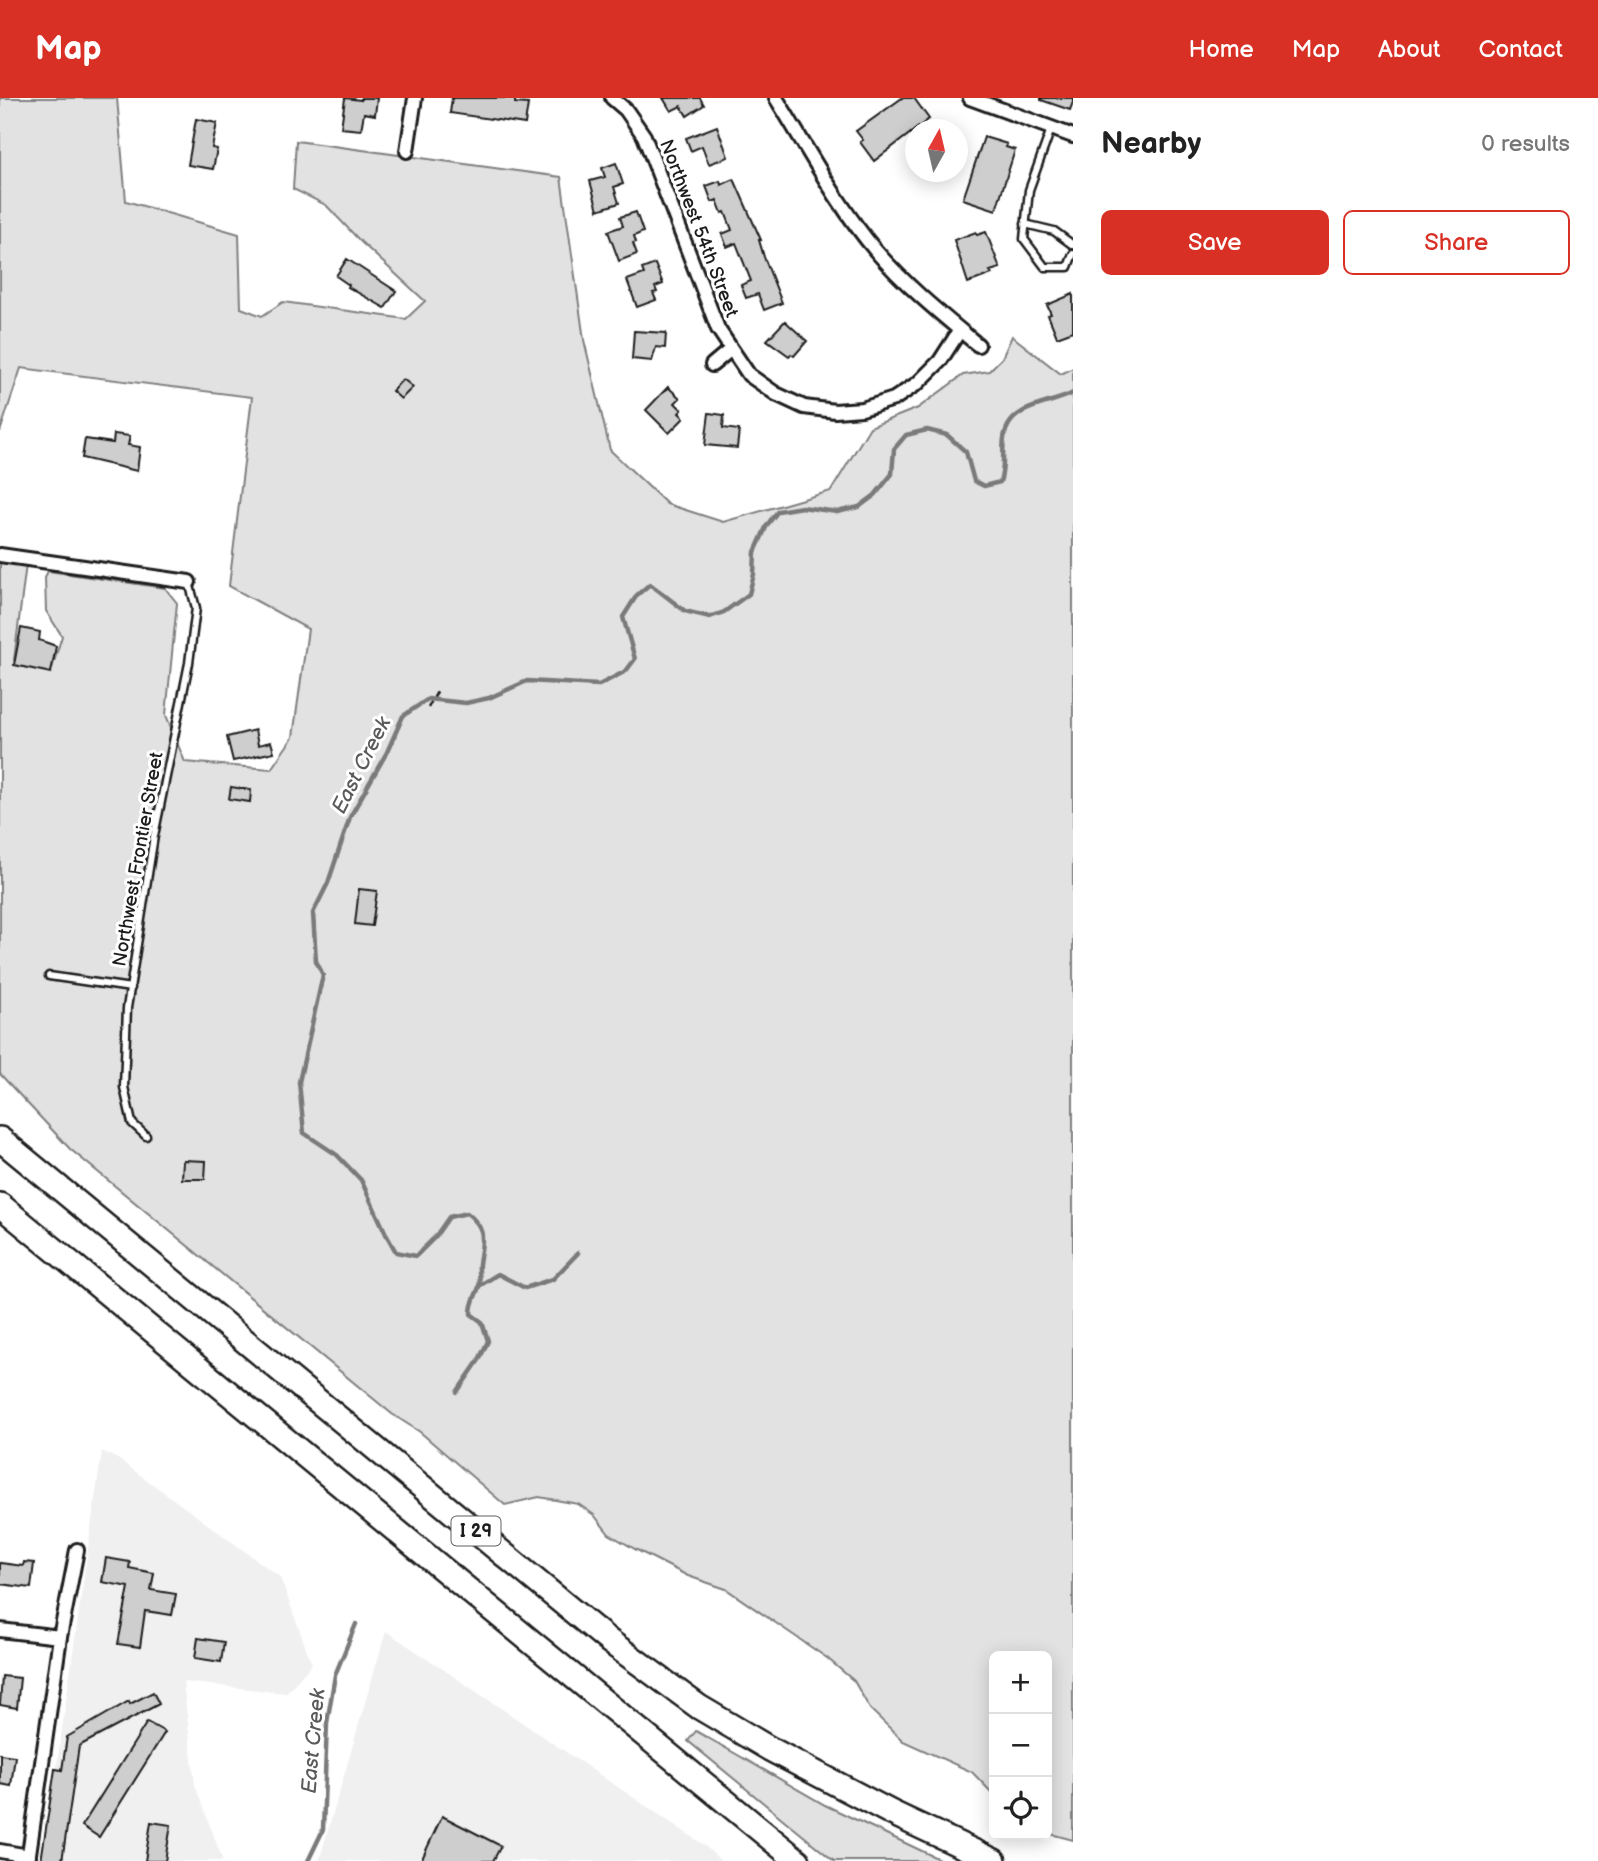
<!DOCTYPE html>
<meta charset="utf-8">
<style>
:root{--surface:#fff;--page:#f6f6f6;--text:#222;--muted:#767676;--line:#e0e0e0;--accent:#d93025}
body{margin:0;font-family:"Balsamiq Sans",sans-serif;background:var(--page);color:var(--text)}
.controls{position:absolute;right:21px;bottom:21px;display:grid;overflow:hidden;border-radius:10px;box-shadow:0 4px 18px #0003}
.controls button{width:63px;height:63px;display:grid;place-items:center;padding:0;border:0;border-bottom:2px solid var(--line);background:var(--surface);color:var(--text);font:35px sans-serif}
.compass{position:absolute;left:905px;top:21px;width:63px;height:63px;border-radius:50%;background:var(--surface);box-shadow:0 4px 18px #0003;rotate:8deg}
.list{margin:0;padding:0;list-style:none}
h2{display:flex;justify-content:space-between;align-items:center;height:91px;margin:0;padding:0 28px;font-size:30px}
h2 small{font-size:23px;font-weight:400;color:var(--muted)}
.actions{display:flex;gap:14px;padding:21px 28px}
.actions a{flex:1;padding:16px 0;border:2px solid var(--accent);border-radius:10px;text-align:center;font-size:24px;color:var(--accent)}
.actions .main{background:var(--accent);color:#fff}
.icon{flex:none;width:38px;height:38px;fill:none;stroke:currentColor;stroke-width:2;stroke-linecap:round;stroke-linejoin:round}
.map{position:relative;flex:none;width:1073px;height:1763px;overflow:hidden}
header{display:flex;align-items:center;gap:42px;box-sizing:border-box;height:98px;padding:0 35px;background:var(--accent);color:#fff}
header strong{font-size:33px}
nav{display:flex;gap:38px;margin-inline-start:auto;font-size:24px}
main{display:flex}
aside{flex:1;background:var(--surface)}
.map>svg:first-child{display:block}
.built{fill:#f0f0f0}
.green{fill:#e2e2e2;stroke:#7f7f7f;stroke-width:2}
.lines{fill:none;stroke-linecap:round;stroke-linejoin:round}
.stream{stroke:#7a7a7a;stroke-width:4.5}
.building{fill:#cecece;stroke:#1c1c1c;stroke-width:2}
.service-casing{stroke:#1c1c1c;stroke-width:11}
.minor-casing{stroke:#1c1c1c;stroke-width:18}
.motorway-casing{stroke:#1c1c1c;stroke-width:28}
.path{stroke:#1c1c1c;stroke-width:2.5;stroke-dasharray:7 5;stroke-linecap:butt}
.service{stroke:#fff;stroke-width:6}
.minor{stroke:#fff;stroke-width:12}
.motorway{stroke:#fff;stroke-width:23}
.labels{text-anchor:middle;stroke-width:6;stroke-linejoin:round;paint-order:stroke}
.shield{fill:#fff;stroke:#606060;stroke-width:2}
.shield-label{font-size:18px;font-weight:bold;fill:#1c1c1c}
.street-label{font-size:19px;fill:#1c1c1c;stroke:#fff}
.water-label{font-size:21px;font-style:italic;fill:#5a5a5a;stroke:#fff}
</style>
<header>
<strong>Map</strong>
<nav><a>Home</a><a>Map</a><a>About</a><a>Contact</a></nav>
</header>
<main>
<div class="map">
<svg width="1073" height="1763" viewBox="0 0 1073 1763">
<rect width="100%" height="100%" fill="#fff"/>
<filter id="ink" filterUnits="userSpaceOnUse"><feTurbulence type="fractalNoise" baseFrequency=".0143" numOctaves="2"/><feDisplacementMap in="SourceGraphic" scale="14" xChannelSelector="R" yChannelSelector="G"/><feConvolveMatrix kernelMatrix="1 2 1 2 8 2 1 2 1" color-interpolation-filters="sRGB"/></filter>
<g filter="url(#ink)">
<path class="built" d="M102 1353 118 1361 280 1479 312 1566 286 1595 183 1584 195 1687 223 1763H43Z
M386 1533 704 1747 721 1763H319Z"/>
<path class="green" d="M0 0H117L126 103 239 136 241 210 262 218 283 204 406 221 425 203 361 144 326 107 293 91 296 43 561 79 584 242 610 352 667 406 723 424 831 393 870 329 918 310 963 277 989 273 1002 260 1012 238 1061 276 1073 270V1742L1047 1735V1558H994V1697L972 1674 903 1643 870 1611 854 1583 827 1560 726 1491 688 1478 635 1451 609 1436 594 1417 578 1406 539 1399 505 1407 420 1334 392 1316 70 1051 0 976V463L26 466 14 562 52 570 62 538 46 513 45 479 48 473 165 490 177 505 166 617 185 664 271 671 293 639 308 531 229 488 252 299 21 270 0 334Z
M696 1633 825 1707 943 1763H834L688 1643Z"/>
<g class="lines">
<path class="stream" d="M479 1188 498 1176 525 1190 553 1181 578 1155
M457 1294 479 1262 488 1243 482 1224 471 1216C471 1204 475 1200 479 1189 481 1182 478 1173 479 1166 482 1142 488 1132 467 1115L449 1119 435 1139 416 1158 396 1154 387 1138 361 1082 337 1057 304 1035 299 984 323 877 316 863 313 815 328 785 350 719 387 654 403 618 428 601 466 605 489 600 527 583 599 587 626 573 635 561 623 519 637 497 650 486 685 513 710 519 724 514 749 496 754 476 755 454 767 427 778 413 802 409 837 414 859 409 875 397 892 376 894 351 906 337 927 332 947 337 966 354 974 383 984 388 1000 384C1005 370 1002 355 1004 340 1009 306 1049 308 1073 295
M308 1763 323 1732 327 1625 335 1577 356 1526"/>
</g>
<path class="building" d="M345 0 361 2V0H377L375 17 364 15 361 32 341 30Z
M452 0H515V5L528 6 525 26 450 15Z
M663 0H700L704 7 687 18 681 8 671 13Z
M902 0H914L929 21 874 63 860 44 863 42 856 33Z
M1041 0H1073V4L1070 12 1041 2Z
M196 21 217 25 212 50 217 51 213 71 188 67Z
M717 28 728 59 709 66 702 48 691 53 686 40Z
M984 39 1007 46 1006 49 1015 52 996 112 963 101Z
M616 65 623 86 614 89 619 105 598 112 590 83 605 79 602 70Z
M734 81 761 142H759L764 159 782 205 764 212 758 196 746 200 741 187 751 183 736 145 727 149 722 136 732 132 725 114 722 115 717 102 712 104 706 88 720 83 721 87Z
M636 114 643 134 634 138 636 144 633 145 637 156 619 163 608 133 623 128 620 119Z
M976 134 977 137 986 134 1000 170 990 173 992 176 968 185 954 142Z
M347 161 396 193 385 210 348 189 349 187 336 178Z
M655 166 663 186 655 189 657 194 653 195 656 202 637 209 627 182 644 176 642 171Z
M1073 196V233L1057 239 1048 217 1051 216 1047 207Z
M785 223 807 243 794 258 791 256 789 258 767 242Z
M634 233 666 235 665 250 656 249 652 263 632 261Z
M403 281 413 289 401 301 392 293Z
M668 289 680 300 675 305 682 312 679 315 684 320 669 335 646 312Z
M709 315 724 317 723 330 739 332 737 350 705 347Z
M114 336 130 338 128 347 140 349 137 373 82 360 85 341 113 345Z
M21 530 40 534 39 542 56 548 51 575 14 567Z
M255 632 258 647 271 644 274 654 233 663 227 639Z
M231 689 251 692 250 704 229 701Z
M359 791 377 793 372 828 355 826Z
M183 1062 206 1063 205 1081H182Z
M106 1460 130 1464 129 1470 154 1475 151 1492 176 1496 172 1517 145 1513 140 1549 118 1546 129 1489 102 1484Z
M24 1464 34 1465 31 1490 0 1486V1465L23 1468Z
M198 1540 224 1544 221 1564 195 1560Z
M2 1578 20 1580 17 1610 0 1607Z
M153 1594 159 1606 79 1648 62 1763H41L55 1671 62 1672 67 1639 129 1603 130 1606Z
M147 1624 165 1634 99 1739 82 1728Z
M0 1656 15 1658 11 1688 0 1686Z
M442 1718 501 1748 493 1763H421Z
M151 1724 171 1727 165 1763H145Z"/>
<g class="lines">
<defs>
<path id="service" d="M1051 31 1029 92 1024 141 1045 169H1068L1073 156
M1025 126 1054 133 1073 147
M49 878 131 890
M146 1038 132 1025 124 989 127 910 154 738 189 565 196 510 189 484"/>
<path id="minor" d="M612 0 626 12 644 38 718 231 749 277 776 296 804 309 835 313 862 311 894 301 918 285 940 263 960 232
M776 0C808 51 837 107 876 153 906 188 943 218 978 247
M970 0 1073 38
M407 53 415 0
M712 267 731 251
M0 457 189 484
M0 1532 60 1539
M0 1753 29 1758
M28 1763 60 1539 77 1452"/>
<path id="motorway" d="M0 1041 609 1543 699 1609 770 1651 892 1715 994 1763
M0 1107 798 1763"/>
</defs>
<use href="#service" class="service-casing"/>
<use href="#minor" class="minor-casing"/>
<use href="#motorway" class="motorway-casing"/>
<path class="path" d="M428 610 439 590"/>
<use href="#service" class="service"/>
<use href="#minor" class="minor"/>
<use href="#motorway" class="motorway"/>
</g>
</g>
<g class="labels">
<rect class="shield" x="451.5" y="1418.5" width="49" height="29" rx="5"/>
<g class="shield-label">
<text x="476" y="1439">I 29</text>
</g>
<g class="street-label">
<text transform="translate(700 130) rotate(69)" y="7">Northwest 54th Street</text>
<text transform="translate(137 761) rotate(-80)" y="7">Northwest Frontier Street</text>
</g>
<g class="water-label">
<text transform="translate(361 667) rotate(-63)" y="7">East Creek</text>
<text transform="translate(313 1643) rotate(-85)" y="7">East Creek</text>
</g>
</g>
</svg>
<div class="controls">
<button>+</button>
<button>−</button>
<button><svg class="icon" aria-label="locate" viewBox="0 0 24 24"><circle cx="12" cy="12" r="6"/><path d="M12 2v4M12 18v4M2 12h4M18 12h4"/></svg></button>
</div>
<svg class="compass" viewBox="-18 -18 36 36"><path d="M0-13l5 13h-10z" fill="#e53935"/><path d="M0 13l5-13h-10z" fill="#767676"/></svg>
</div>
<aside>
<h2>Nearby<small>0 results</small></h2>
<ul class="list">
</ul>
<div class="actions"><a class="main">Save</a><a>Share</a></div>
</aside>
</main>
